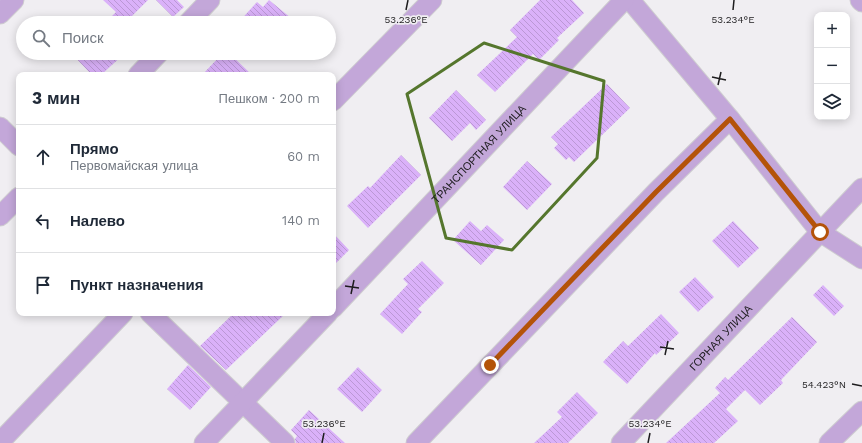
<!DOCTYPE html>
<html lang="ru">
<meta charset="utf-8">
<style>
:root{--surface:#fff;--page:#f6f6f7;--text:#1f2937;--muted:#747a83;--line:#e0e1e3}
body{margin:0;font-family:"Work Sans",sans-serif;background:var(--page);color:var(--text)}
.controls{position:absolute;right:12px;top:12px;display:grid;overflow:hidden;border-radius:8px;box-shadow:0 2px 10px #0003}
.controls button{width:36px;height:36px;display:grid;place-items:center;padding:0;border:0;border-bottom:1px solid var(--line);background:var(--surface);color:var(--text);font:20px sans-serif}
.stop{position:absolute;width:12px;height:12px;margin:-9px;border:3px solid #b45309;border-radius:50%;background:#fff}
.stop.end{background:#b45309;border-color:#fff;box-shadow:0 1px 4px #0008}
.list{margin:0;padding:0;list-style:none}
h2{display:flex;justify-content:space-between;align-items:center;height:52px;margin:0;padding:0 16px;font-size:17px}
h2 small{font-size:13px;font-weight:400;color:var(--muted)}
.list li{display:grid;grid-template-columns:26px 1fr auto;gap:12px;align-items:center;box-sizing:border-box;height:64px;padding:0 16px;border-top:1px solid var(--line)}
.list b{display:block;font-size:15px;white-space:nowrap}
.list p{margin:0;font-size:13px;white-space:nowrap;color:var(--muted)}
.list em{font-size:13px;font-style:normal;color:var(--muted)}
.icon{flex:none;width:22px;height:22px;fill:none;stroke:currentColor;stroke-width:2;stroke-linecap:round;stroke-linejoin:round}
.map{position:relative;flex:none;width:862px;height:443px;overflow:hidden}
.search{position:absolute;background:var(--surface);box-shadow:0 2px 10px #0003;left:16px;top:16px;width:320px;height:44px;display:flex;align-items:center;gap:10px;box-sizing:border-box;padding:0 14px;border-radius:22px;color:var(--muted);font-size:15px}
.panel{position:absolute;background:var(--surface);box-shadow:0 2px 10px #0003;left:16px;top:72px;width:320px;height:244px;border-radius:8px}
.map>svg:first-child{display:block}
.building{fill:url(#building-back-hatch)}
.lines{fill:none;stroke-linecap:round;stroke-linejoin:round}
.minor-casing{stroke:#ceccd0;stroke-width:21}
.minor{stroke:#c3a7d9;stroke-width:19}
.route{stroke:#b45309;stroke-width:5}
.marked{fill:none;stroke:#55762d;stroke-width:3;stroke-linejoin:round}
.ticks{fill:none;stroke:#1d1c1e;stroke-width:1.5}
.labels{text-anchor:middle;stroke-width:3.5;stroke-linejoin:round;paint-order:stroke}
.street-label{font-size:11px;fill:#1d1c1e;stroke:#f0eef2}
.ticks-label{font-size:10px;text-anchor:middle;fill:#1d1c1e;stroke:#f0eef2;stroke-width:3.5;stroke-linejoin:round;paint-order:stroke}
</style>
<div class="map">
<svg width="862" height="443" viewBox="0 0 862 443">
<defs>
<pattern id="building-back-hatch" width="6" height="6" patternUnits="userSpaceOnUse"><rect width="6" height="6" fill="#dab1f9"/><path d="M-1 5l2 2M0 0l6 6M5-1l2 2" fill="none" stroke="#bb98d5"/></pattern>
</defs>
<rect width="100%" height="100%" fill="#f0eef2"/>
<path class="building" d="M103 0H148L125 23H105L116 12Z
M156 0H177L184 7 173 17Z
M269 0 297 23H238L257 2 263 7Z
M540 0H572L584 13 557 38 559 40 539 60 533 54 495 92 477 75 517 37 510 30Z
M71 53H125L101 75H92Z
M223 53H229L252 75H202Z
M607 84 630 108 574 162 569 157 566 160 554 148 558 144 551 137Z
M456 90 486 120 476 130 470 123 452 141 429 118Z
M401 155 421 175 368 228 347 206 368 186 370 188Z
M527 161 552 184 527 210 503 187Z
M470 221 481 231 487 225 504 240 481 265 453 240Z
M733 221 759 248 738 268 712 241Z
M333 233 349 250 333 266Z
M422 261 444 283 418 309 422 312 402 334 380 314 408 284 403 279Z
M695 277 714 297 698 312 679 292Z
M823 285 844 306 834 316 813 295Z
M234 313H286L226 370 200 346Z
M661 314 679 333 656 355 655 353 627 384 603 362 623 341 628 346Z
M792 317 817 342 781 380 783 383 760 405 745 390 726 409 738 421 714 443H666L720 393 715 388 725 377 728 380Z
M188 365 211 387 190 410 167 389Z
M358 367 382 390 362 412 337 389Z
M577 392 598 413 568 443H534L562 417 557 412Z
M309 410 345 443H296L295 439 297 436 291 430Z"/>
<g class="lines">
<defs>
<g id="minor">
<path d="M630 0 730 119 820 232 862 259"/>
<path d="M860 0 862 2"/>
<path d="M0 14 14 0"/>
<path d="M188 23 210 0"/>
<path d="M138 75 159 53"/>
<path d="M333 101 432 0"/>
<path d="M0 127 19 146"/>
<path d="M0 216 19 197"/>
<path id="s1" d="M333 308 624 0"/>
<path d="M150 313 285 443"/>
<path d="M0 442 123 313"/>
<path d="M204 443 328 313"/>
<path d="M416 443 656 192 730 119"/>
<path id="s2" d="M621 443 862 188"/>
<path d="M829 443 862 411"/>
</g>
</defs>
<use href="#minor" class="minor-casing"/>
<use href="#minor" class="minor"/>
</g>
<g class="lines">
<path class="route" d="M490 365 656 192 730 119 820 232"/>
</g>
<path class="marked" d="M484 43 604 81 597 158 512 250 446 238 407 94Z"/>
<path class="ticks" d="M406 10 408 0M733 10 734 0M712 77 726 80M718 85 721 72M345 286 359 288M351 294 354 280M660 347 674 349M665 355 668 341M852 384 862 386M322 443 324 433M648 443 650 433"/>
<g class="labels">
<g class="street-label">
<text dy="4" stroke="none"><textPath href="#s1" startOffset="212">ТРАНСПОРТНАЯ УЛИЦА</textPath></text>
<text dy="4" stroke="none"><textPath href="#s2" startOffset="145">ГОРНАЯ УЛИЦА</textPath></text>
</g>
</g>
<g class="ticks-label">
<text x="406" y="23">53.236°E</text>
<text x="733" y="23">53.234°E</text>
<text x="824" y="388">54.423°N</text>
<text x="324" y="427">53.236°E</text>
<text x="650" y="427">53.234°E</text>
</g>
</svg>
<div class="controls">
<button>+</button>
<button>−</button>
<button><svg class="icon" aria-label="layers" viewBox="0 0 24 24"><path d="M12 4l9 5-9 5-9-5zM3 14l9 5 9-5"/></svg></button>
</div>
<div class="stop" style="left:820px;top:232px"></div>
<div class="stop end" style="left:490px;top:365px"></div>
<div class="search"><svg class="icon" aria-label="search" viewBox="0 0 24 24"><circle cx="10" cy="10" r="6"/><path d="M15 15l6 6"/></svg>Поиск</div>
<section class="panel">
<h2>3 мин<small>Пешком · 200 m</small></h2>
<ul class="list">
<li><svg class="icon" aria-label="ahead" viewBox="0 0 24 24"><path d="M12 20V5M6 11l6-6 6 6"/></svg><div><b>Прямо</b><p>Первомайская улица</p></div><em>60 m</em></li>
<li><svg class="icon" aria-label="left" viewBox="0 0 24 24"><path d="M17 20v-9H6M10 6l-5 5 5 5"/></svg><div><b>Налево</b></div><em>140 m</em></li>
<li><svg class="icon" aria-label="arrive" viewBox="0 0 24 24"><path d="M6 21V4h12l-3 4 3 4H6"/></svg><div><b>Пункт назначения</b></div></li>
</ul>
</section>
</div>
